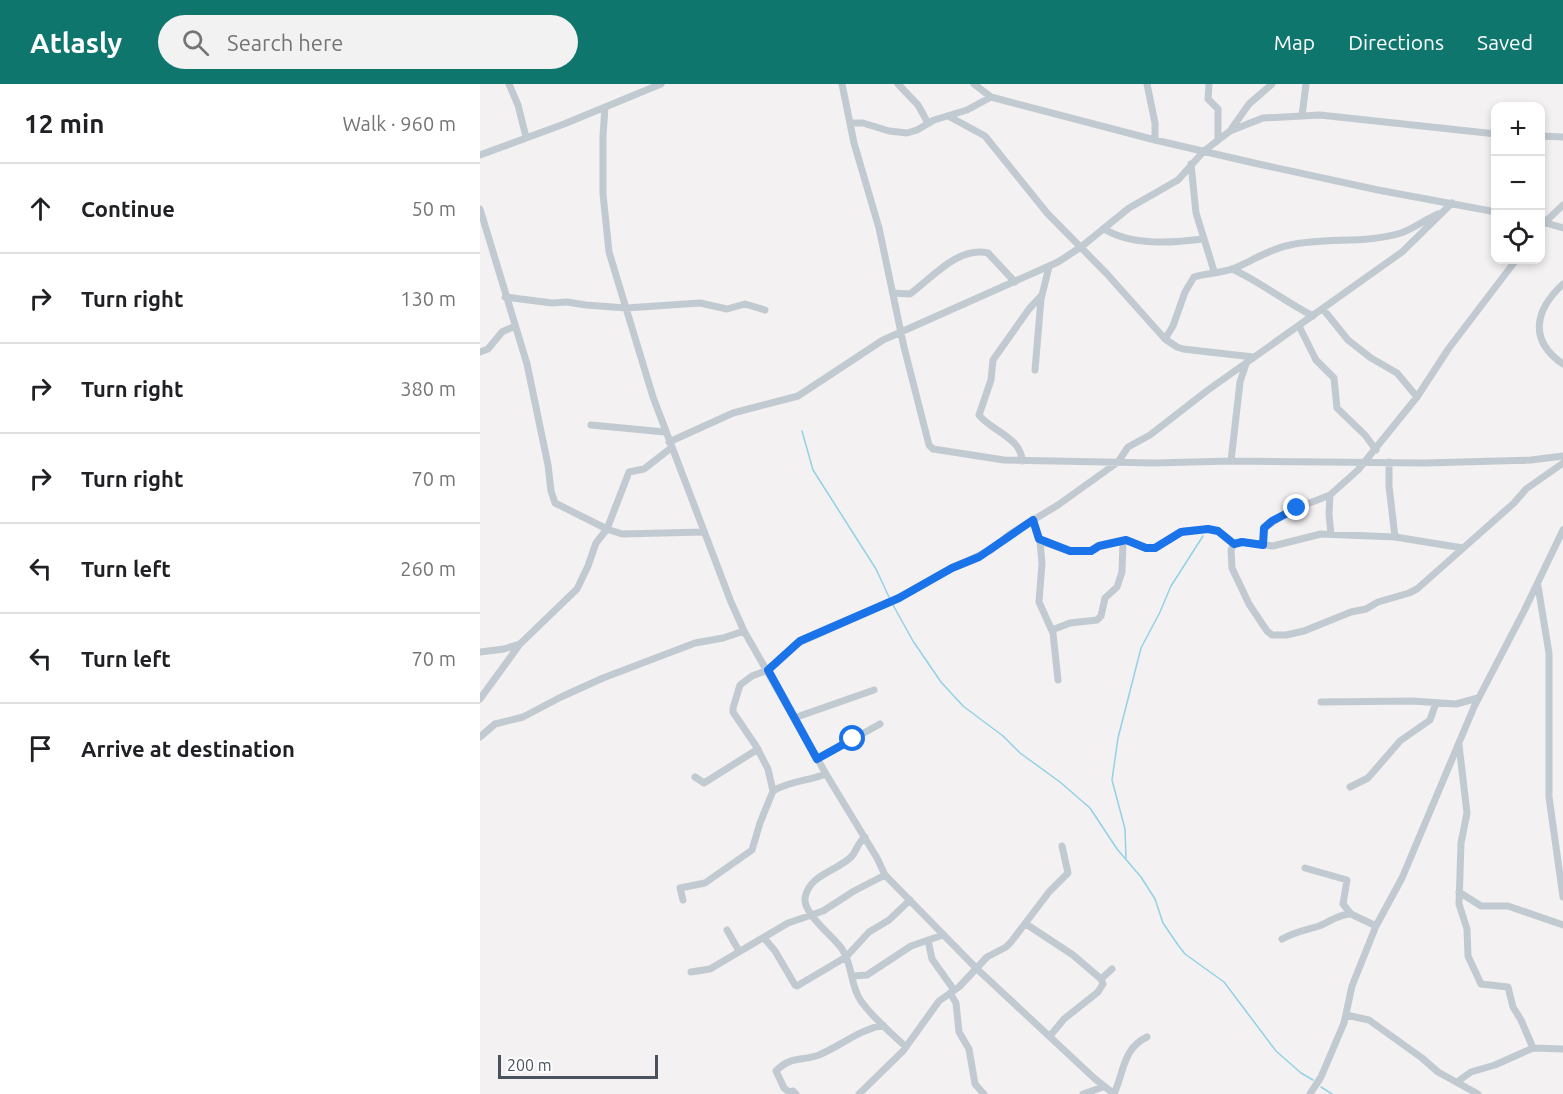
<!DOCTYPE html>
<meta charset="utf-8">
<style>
:root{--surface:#fff;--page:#f2f2f2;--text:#202124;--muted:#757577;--line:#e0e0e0;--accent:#0f766e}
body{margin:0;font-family:Ubuntu,sans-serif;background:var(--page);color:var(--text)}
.controls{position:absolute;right:18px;top:18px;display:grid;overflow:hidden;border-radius:12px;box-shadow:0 3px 9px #0003}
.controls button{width:54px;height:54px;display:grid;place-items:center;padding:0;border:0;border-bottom:2px solid var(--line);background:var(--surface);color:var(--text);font:30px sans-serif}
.scale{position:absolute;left:18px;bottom:15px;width:160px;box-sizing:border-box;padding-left:6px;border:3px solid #4a535d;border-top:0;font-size:16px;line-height:21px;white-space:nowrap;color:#4a535d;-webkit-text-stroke:4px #fff;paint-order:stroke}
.stop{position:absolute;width:18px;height:18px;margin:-14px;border:4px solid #1a73e8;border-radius:50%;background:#fff}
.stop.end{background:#1a73e8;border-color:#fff;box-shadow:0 2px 6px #0008}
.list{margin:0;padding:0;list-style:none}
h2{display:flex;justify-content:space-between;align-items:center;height:78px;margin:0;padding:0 24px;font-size:26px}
h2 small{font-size:20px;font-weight:400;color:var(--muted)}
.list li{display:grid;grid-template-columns:39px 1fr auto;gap:18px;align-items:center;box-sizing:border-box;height:90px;padding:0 24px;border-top:2px solid var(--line)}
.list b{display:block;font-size:22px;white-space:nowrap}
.list em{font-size:20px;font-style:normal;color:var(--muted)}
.icon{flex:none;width:33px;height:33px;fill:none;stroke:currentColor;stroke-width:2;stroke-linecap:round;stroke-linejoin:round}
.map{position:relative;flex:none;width:1083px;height:1010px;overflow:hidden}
header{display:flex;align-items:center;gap:36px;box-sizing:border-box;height:84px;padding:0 30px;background:var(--accent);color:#fff}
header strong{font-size:28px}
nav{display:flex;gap:33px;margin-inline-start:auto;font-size:21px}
.search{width:420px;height:54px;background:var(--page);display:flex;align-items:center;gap:15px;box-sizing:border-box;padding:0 21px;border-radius:33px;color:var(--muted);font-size:22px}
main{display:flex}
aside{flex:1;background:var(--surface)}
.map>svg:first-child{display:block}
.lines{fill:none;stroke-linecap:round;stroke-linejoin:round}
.stream{stroke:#93d1e6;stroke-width:1.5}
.minor{stroke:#c2cad1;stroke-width:7}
.route{stroke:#1a73e8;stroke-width:8}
</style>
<header>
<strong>Atlasly</strong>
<div class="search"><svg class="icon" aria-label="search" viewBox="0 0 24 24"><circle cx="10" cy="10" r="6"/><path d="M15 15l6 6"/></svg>Search here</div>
<nav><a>Map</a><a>Directions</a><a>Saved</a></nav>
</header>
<main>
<aside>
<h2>12 min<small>Walk · 960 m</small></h2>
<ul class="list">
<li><svg class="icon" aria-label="ahead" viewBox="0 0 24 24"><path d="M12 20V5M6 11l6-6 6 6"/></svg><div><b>Continue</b></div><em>50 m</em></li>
<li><svg class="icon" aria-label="right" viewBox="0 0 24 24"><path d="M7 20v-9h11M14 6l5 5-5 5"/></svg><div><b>Turn right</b></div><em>130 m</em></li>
<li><svg class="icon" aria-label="right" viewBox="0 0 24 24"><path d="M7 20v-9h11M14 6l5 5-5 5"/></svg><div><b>Turn right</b></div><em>380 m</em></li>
<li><svg class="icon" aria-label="right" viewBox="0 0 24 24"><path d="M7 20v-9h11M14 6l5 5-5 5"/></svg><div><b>Turn right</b></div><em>70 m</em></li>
<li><svg class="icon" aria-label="left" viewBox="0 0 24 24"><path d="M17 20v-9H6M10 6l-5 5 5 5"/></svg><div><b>Turn left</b></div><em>260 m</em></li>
<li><svg class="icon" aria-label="left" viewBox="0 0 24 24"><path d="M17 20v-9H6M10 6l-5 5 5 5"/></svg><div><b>Turn left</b></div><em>70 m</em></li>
<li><svg class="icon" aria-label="arrive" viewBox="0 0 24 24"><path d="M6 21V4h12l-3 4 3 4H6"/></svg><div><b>Arrive at destination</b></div></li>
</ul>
</aside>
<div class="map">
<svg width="1083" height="1010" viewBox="0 0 1083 1010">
<rect width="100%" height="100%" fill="#f3f1f1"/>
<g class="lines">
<path class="stream" d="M322 347 333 386 396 485 409 513
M413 521 433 557 461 598 483 622 523 652 540 669 580 698 610 724 637 765 661 793 675 815 683 839 698 861 705 870 744 898 796 967 821 989 833 996
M646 774 645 745 632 696 638 654 661 564 680 528 691 502 723 452
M841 1003 852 1010"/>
<path class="minor" d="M29 0 38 21 46 53
M362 0 374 59 399 144 424 263 449 361 453 365 524 376 674 379 751 377 944 379 1051 376 1083 372
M418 0 438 21 448 39
M494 0 511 13 675 56 774 79 898 106 1016 128
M667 0 675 39V56
M729 0 728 15 738 25V56
M125 23 123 52V110L129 168 173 313 251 518 264 547 346 690 397 774 405 791 496 884 614 994 634 1010
M822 32 826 0
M470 33 505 52 567 129 627 190 685 255 697 263 703 265 773 273
M370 39H383L409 47 427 49 437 46 454 36 487 26 511 13
M750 47 783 34 840 31 1016 50
M1060 52 1083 53
M0 71 84 40 181 0
M711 80 716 129 734 187
M0 125 47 280 68 381 71 407 75 419 127 445 142 450 223 448
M1063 138 1083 144
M1060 143 1083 121
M624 145C652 162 692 159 723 155
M752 185C781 198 805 218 833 232
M1083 200C1055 226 1048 256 1083 280
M413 209 430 210C452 194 478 162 508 169L535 198
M25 213 72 219 87 218 106 221 146 224 220 219 247 225 265 220 285 226
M843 225 868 256 891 274 917 289 937 313
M819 242 836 276 854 294 857 324 885 351 896 366
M685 255 693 242 705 208 714 193C727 189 743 189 755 184 774 176 789 165 810 161 846 153 885 160 921 149 933 145 946 135 958 130
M0 268 8 265 22 248 35 242
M555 286 561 215 569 183
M111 341 185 348
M189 358 253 329 318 312 403 256 578 178 601 163 649 124 698 96 724 67 750 47 769 20 792 0
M542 377C542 354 510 346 499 331L511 296 513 276 549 225 562 211
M751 377 760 298 767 277
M909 378V402L915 453
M850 411 849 430 851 450
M553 436 560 458 562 479 559 518 573 549 578 596
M559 455 565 459 590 467H611L619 462 646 456 666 464H675L704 447 728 445 738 447 754 460
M754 460 751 466 752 484 769 520 787 547 792 551H806L824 547 871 528 886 525 898 518 929 509 937 505 1034 419 1046 405 1083 379
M754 460 762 458 793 462 841 450 915 453 983 464
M783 461 784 444 809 427 850 411 878 386 937 313 969 264 1036 176
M1058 502 1069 569V713L1083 813
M572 546 590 539 617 536 621 532 625 514 637 503 642 488 643 457
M0 568 24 565 40 560
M0 615 40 560 97 505 108 482 116 459 127 445 149 388 164 385 191 364
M841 618 933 617 976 620 998 614
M314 634 394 606
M0 653 15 640 43 633 81 613 123 594 215 559 243 554 264 547
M979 661 987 729 981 759 979 820 987 845 988 872 1001 900 1028 903 1033 923 1041 936 1053 964
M337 675 400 640
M215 693 224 699 278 665
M870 703 888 694 920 657 950 636 956 619
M293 707C309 697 328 697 346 690
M385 753C378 758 377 766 372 772 358 787 329 790 325 814 323 830 354 853 362 865 373 881 370 902 381 917 393 934 411 949 426 963
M825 784 867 796 863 820 871 830 896 842
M979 808 1001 822H1028L1083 841
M203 816 200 804 225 799 272 766 280 739 293 707 288 685 276 662 253 628V624L260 601 272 592 288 586 316 560 419 514 472 484 511 466 530 450 578 421 638 378 648 363 670 351 728 306 922 168 972 119
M546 840 593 871 621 895 623 900 618 908 584 935 570 952
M247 846 259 867
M284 854 295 867 315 901 317 902 366 873 389 848 409 836 430 816
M802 855C814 848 826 846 839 842 850 838 858 830 871 830
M448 856 452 875 474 906
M211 888 230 885 308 839 343 827 374 807 405 791
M373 892 387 891 431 862 463 851
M621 895 632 885
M470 909 476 919 479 948 489 965 495 1000 504 1010
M866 931 889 936 942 974 958 988 998 1010
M977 998 991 988 1015 981 1053 964 1083 965
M316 1010 313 1007 309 1008 304 1004 296 987C310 972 323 977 339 971 362 961 379 946 403 941
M379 1010 423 967 459 917 479 903 507 873 526 863 531 858 569 808 588 789 582 762
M603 1010 623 1003
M634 1010C644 988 643 964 667 953
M830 1010 841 993 864 939 872 902 896 842 922 794 994 623 1045 525 1083 446"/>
</g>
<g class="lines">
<path class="route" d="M373 655 337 675 288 586 320 557 419 514 472 484 499 473 553 436 559 455 590 467H611L619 462 646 456 666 464H675L701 448 728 445 738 447 754 460 762 458 783 461 784 444 792 437 817 424"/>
</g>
</svg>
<div class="controls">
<button>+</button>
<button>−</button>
<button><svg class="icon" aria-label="locate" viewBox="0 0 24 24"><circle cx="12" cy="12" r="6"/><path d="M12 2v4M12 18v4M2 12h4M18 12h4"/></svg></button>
</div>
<div class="scale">200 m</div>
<div class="stop" style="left:373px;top:655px"></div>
<div class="stop end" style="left:817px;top:424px"></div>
</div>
</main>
